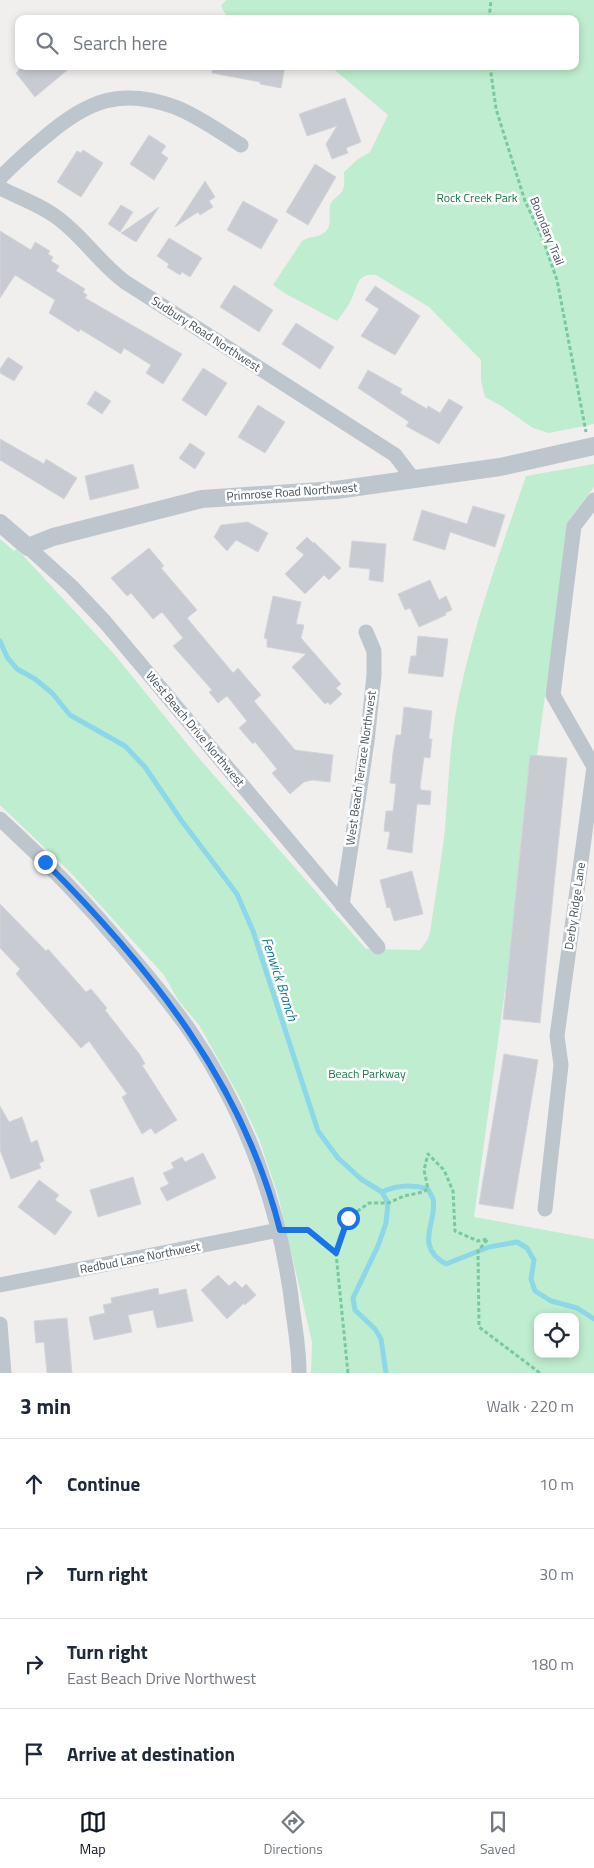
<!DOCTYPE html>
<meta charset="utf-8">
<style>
:root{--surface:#fff;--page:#f6f6f7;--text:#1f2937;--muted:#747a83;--line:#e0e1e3;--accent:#111827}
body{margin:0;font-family:"Titillium Web",sans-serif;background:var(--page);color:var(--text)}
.controls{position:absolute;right:15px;bottom:15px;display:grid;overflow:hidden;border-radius:10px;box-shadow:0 2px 8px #0003}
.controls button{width:45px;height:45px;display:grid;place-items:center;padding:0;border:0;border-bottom:1px solid var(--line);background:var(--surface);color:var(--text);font:25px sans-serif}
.stop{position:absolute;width:15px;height:15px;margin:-11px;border:4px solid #1a73e8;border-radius:50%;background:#fff}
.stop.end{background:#1a73e8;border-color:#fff;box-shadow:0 1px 5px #0008}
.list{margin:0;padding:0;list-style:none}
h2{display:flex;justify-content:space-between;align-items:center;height:65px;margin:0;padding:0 20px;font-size:21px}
h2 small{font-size:16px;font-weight:400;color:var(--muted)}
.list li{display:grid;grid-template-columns:32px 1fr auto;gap:15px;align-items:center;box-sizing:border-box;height:90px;padding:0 20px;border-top:1px solid var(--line)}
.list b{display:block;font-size:19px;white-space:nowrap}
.list p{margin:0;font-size:16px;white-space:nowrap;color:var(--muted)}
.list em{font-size:16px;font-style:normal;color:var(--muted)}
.icon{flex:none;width:28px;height:28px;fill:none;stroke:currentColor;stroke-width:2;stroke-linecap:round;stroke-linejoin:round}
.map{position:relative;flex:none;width:594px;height:1373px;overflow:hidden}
.search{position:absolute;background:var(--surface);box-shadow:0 2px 8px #0003;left:15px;right:15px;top:15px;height:55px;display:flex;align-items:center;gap:12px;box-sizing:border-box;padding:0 18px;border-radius:10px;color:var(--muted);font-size:19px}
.sheet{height:425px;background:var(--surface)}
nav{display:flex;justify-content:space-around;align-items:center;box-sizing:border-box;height:70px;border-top:1px solid var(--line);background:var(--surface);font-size:14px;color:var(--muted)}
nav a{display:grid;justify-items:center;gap:2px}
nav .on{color:var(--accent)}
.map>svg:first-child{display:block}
.green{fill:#beedcf;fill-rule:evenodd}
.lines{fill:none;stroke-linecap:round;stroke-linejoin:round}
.stream{stroke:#8dd7e8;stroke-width:5}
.building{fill:#c8cbd1;stroke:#d3d5da}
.path{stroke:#78c99f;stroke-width:3;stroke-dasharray:4 2.5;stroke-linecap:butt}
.minor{stroke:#bdc6cd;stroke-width:15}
.tertiary{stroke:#bdc6cd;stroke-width:18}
.route{stroke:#1a73e8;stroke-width:6}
.labels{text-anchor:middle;stroke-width:5;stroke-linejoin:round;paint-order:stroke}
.park-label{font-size:12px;fill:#1b7948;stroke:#fff}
.street-label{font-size:12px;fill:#47525b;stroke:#fff}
.water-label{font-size:14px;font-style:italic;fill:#127c94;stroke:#fff}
</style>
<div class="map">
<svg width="594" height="1373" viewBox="0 0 594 1373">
<rect width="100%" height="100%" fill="#f1eeee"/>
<path class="green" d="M226 0H594V424L549 433 533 428 503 407 485 397 481 381V360L429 307 376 275C356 273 358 287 351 300 347 308 342 314 337 321L286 294 273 285 302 241C309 236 318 238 324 233 334 225 327 212 331 203 333 199 337 197 340 194 346 187 344 180 344 172L357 160 370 152 388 115 330 66H575V19H234L226 15 221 6Z
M594 464V487L569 520 474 1217 594 1239V1373H311L312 1342 278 1195 259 1139 239 1096 199 1025 178 1000 164 975 70 872 0 805V539L14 551 17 549 114 654 197 756 366 949 420 950 428 939 430 932C435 898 441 864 445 830 448 792 449 755 455 717 470 634 499 555 526 476ZM538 1317H575V1354H538Z"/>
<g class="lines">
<path class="stream" d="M0 641 7 657 17 669 35 679 52 693 70 715 125 746 145 767 181 820 237 894 253 931 318 1131 338 1158 361 1179 382 1192 388 1203 386 1223 378 1246 353 1298 355 1310 375 1329 381 1339 386 1373
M382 1192C397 1185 411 1184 428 1189 429 1192 432 1196 433 1199 438 1221 413 1246 446 1264L489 1247 517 1242 527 1248 534 1260 531 1279 535 1291 551 1301 577 1308 594 1319"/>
</g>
<path class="building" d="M23 66H72L35 97 16 73Z
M212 66H285L281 88 260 84V82L212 73Z
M345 98 361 142 346 148 348 153 332 159 326 144 337 126 307 136 299 114Z
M149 135 166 146 161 153 168 158 154 180 130 164Z
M83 150 103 163 81 197 57 182 77 151 81 153Z
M315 164 336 177 308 225 286 212Z
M205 181 215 197 209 201 213 207 200 215 198 212 175 227Z
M243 201 278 220 261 249 227 230Z
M121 205 133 212 120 232 108 224Z
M159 207 136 242 121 233Z
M0 231 31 250 35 242 50 251 48 254 53 257 51 261 59 266 56 271 85 289 83 292 87 295 85 298 182 354 163 384 146 373 151 365 124 348 121 354 80 329 79 332 49 313 55 300 15 275 0 298Z
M169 238 202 258 190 277 182 272 180 275 167 267 169 264 157 256Z
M234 285 273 310 259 332 220 307Z
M375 286 420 316 395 355 361 336 379 309 365 300Z
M296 323 334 347 320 369 282 344Z
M8 357 23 367 14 381 0 373V369Z
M203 368 227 383 206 416 182 400Z
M368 370 402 389 400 393 427 409 428 406 440 413 449 399 463 407 439 444 406 426 409 422 358 388Z
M95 391 111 401 102 414 87 404Z
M258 405 285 422 265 453 238 437Z
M0 439 44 464 46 459 77 478 64 499 0 460Z
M190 443 205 453 195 469 179 458Z
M133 464 139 488 90 500 85 476Z
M473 506 505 515 495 547 450 532 445 550 413 540 422 510 467 524Z
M248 522 268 533 258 552 236 540 227 551 214 537 221 525Z
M307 537 313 543 314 542 341 568 329 580 324 575 305 594 285 574 304 555 296 548Z
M352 541 386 544 383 582 369 580 370 569 349 567Z
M149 548 164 566 161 568 197 610 187 618 233 673 238 668 261 695 254 701 295 750 333 755 330 782 312 780 304 782 290 794 272 773 277 769 255 742 253 744 239 728 247 721 227 696 218 703 209 692 212 690 173 646 183 638 162 612 153 619 131 593 127 596 111 578Z
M430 580 439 600 446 596 452 610 445 613 446 615 419 627 410 608 405 610 398 594Z
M273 596 301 602 296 624 304 625 301 638 341 684 336 688 342 694 330 705 328 702 325 704 292 667 306 654 267 647V639L264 638Z
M418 636 448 639 443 677 408 673 411 656H416Z
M404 707 432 711 429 739H432L430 758 424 757 420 787 421 790 431 791 430 805 417 804 412 853 387 849 390 832 384 831 386 811H393L396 784 390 783 393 753 396 735H401Z
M530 755 567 758 540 1023 503 1019Z
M412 871 423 914 394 921 390 907 387 908 380 880Z
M0 904 46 951 48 949 86 992 91 989 107 1008 105 1010 140 1055 145 1064 142 1065 177 1120 155 1134 151 1128 142 1134 122 1097 127 1094 89 1041 81 1048 16 974 20 969 0 948Z
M504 1054 538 1060 513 1209 479 1204Z
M0 1106 9 1122 22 1117 31 1143 37 1140 44 1161 39 1163 41 1168 11 1179 0 1150Z
M203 1153 216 1178 167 1201 160 1188 169 1184 163 1173 174 1168 171 1163 182 1157 185 1162Z
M133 1177 141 1204 98 1217 90 1190Z
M39 1180 59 1195 55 1200 72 1212 55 1235 18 1207Z
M218 1275 229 1286 235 1281 242 1288 246 1284 256 1295 245 1305 244 1303 227 1319 201 1290Z
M158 1288 159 1295 186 1289 193 1321 157 1328 153 1310 128 1315 132 1332 94 1340 89 1317 105 1313 103 1305 112 1303 111 1298Z
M67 1318 72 1373H47L44 1342 36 1343 34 1321Z"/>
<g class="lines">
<path class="path" d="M489 19 491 0
M490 66 496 109 525 201 542 237 557 280 586 432
M292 1230H308L336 1253
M348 1373 336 1253 348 1218 369 1203H388L404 1196 423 1192 428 1189 424 1170 428 1154 444 1170 453 1191 455 1231 478 1241 488 1239 478 1251 479 1327 540 1373"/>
<path class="minor" d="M0 178C14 164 29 150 45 137 87 101 120 87 175 107 198 116 220 132 241 145
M0 188C22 199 46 207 64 223 86 241 102 265 125 282L395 455 414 480
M28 547 71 586 105 622 378 947
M0 819C44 859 86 902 124 948 147 975 170 1002 190 1031 247 1114 282 1212 293 1313 296 1332 299 1353 299 1373
M342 905 367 742 374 675V651L366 632
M545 1209 561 1065 557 1036 594 767 553 695 574 526 594 500
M0 1285 279 1230
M0 1324 4 1373"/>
<path class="tertiary" d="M0 523 28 547 53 537 202 499 336 490 500 467 594 446"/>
</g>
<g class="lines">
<path class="route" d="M45 862C150 967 243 1083 280 1230H308L336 1253 348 1218"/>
</g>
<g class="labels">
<g class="park-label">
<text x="477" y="202">Rock Creek Park</text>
<text x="367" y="1078">Beach Parkway</text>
</g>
<g class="street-label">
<text transform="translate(547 231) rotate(68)" y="4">Boundary Trail</text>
<text transform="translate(206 334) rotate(33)" y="4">Sudbury Road Northwest</text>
<text transform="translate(292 492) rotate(-4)" y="4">Primrose Road Northwest</text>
<text transform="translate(195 729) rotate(50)" y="4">West Beach Drive Northwest</text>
<text transform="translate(361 768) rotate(-82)" y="4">West Beach Terrace Northwest</text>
<text transform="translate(575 906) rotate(-82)" y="4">Derby Ridge Lane</text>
<text transform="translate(140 1258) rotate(-11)" y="4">Redbud Lane Northwest</text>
</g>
<g class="water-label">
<text transform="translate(280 979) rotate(72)" y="5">Fenwick Branch</text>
</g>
</g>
</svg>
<div class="controls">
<button><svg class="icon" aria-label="locate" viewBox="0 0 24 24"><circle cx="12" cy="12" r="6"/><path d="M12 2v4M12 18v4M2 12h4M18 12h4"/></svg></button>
</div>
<div class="stop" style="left:348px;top:1218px"></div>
<div class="stop end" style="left:45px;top:862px"></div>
<div class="search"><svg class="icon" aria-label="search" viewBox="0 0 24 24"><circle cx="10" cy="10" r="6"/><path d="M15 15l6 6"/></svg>Search here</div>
</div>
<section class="sheet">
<h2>3 min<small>Walk · 220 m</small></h2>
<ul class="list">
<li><svg class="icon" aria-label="ahead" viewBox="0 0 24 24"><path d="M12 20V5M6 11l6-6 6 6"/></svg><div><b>Continue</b></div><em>10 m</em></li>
<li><svg class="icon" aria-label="right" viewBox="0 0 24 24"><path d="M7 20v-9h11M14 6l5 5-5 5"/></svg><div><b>Turn right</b></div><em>30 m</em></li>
<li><svg class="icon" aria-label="right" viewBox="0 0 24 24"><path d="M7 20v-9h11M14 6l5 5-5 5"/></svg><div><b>Turn right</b><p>East Beach Drive Northwest</p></div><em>180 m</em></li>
<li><svg class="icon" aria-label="arrive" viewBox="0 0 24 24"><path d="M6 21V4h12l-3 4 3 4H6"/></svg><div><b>Arrive at destination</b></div></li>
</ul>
</section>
<nav>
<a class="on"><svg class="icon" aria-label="map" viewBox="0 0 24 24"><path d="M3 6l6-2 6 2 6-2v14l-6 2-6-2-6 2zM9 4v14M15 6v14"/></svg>Map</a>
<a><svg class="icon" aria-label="directions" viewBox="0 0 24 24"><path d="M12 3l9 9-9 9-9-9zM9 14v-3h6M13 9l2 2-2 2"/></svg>Directions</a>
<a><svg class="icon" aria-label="saved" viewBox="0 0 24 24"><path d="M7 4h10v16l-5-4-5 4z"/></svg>Saved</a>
</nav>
